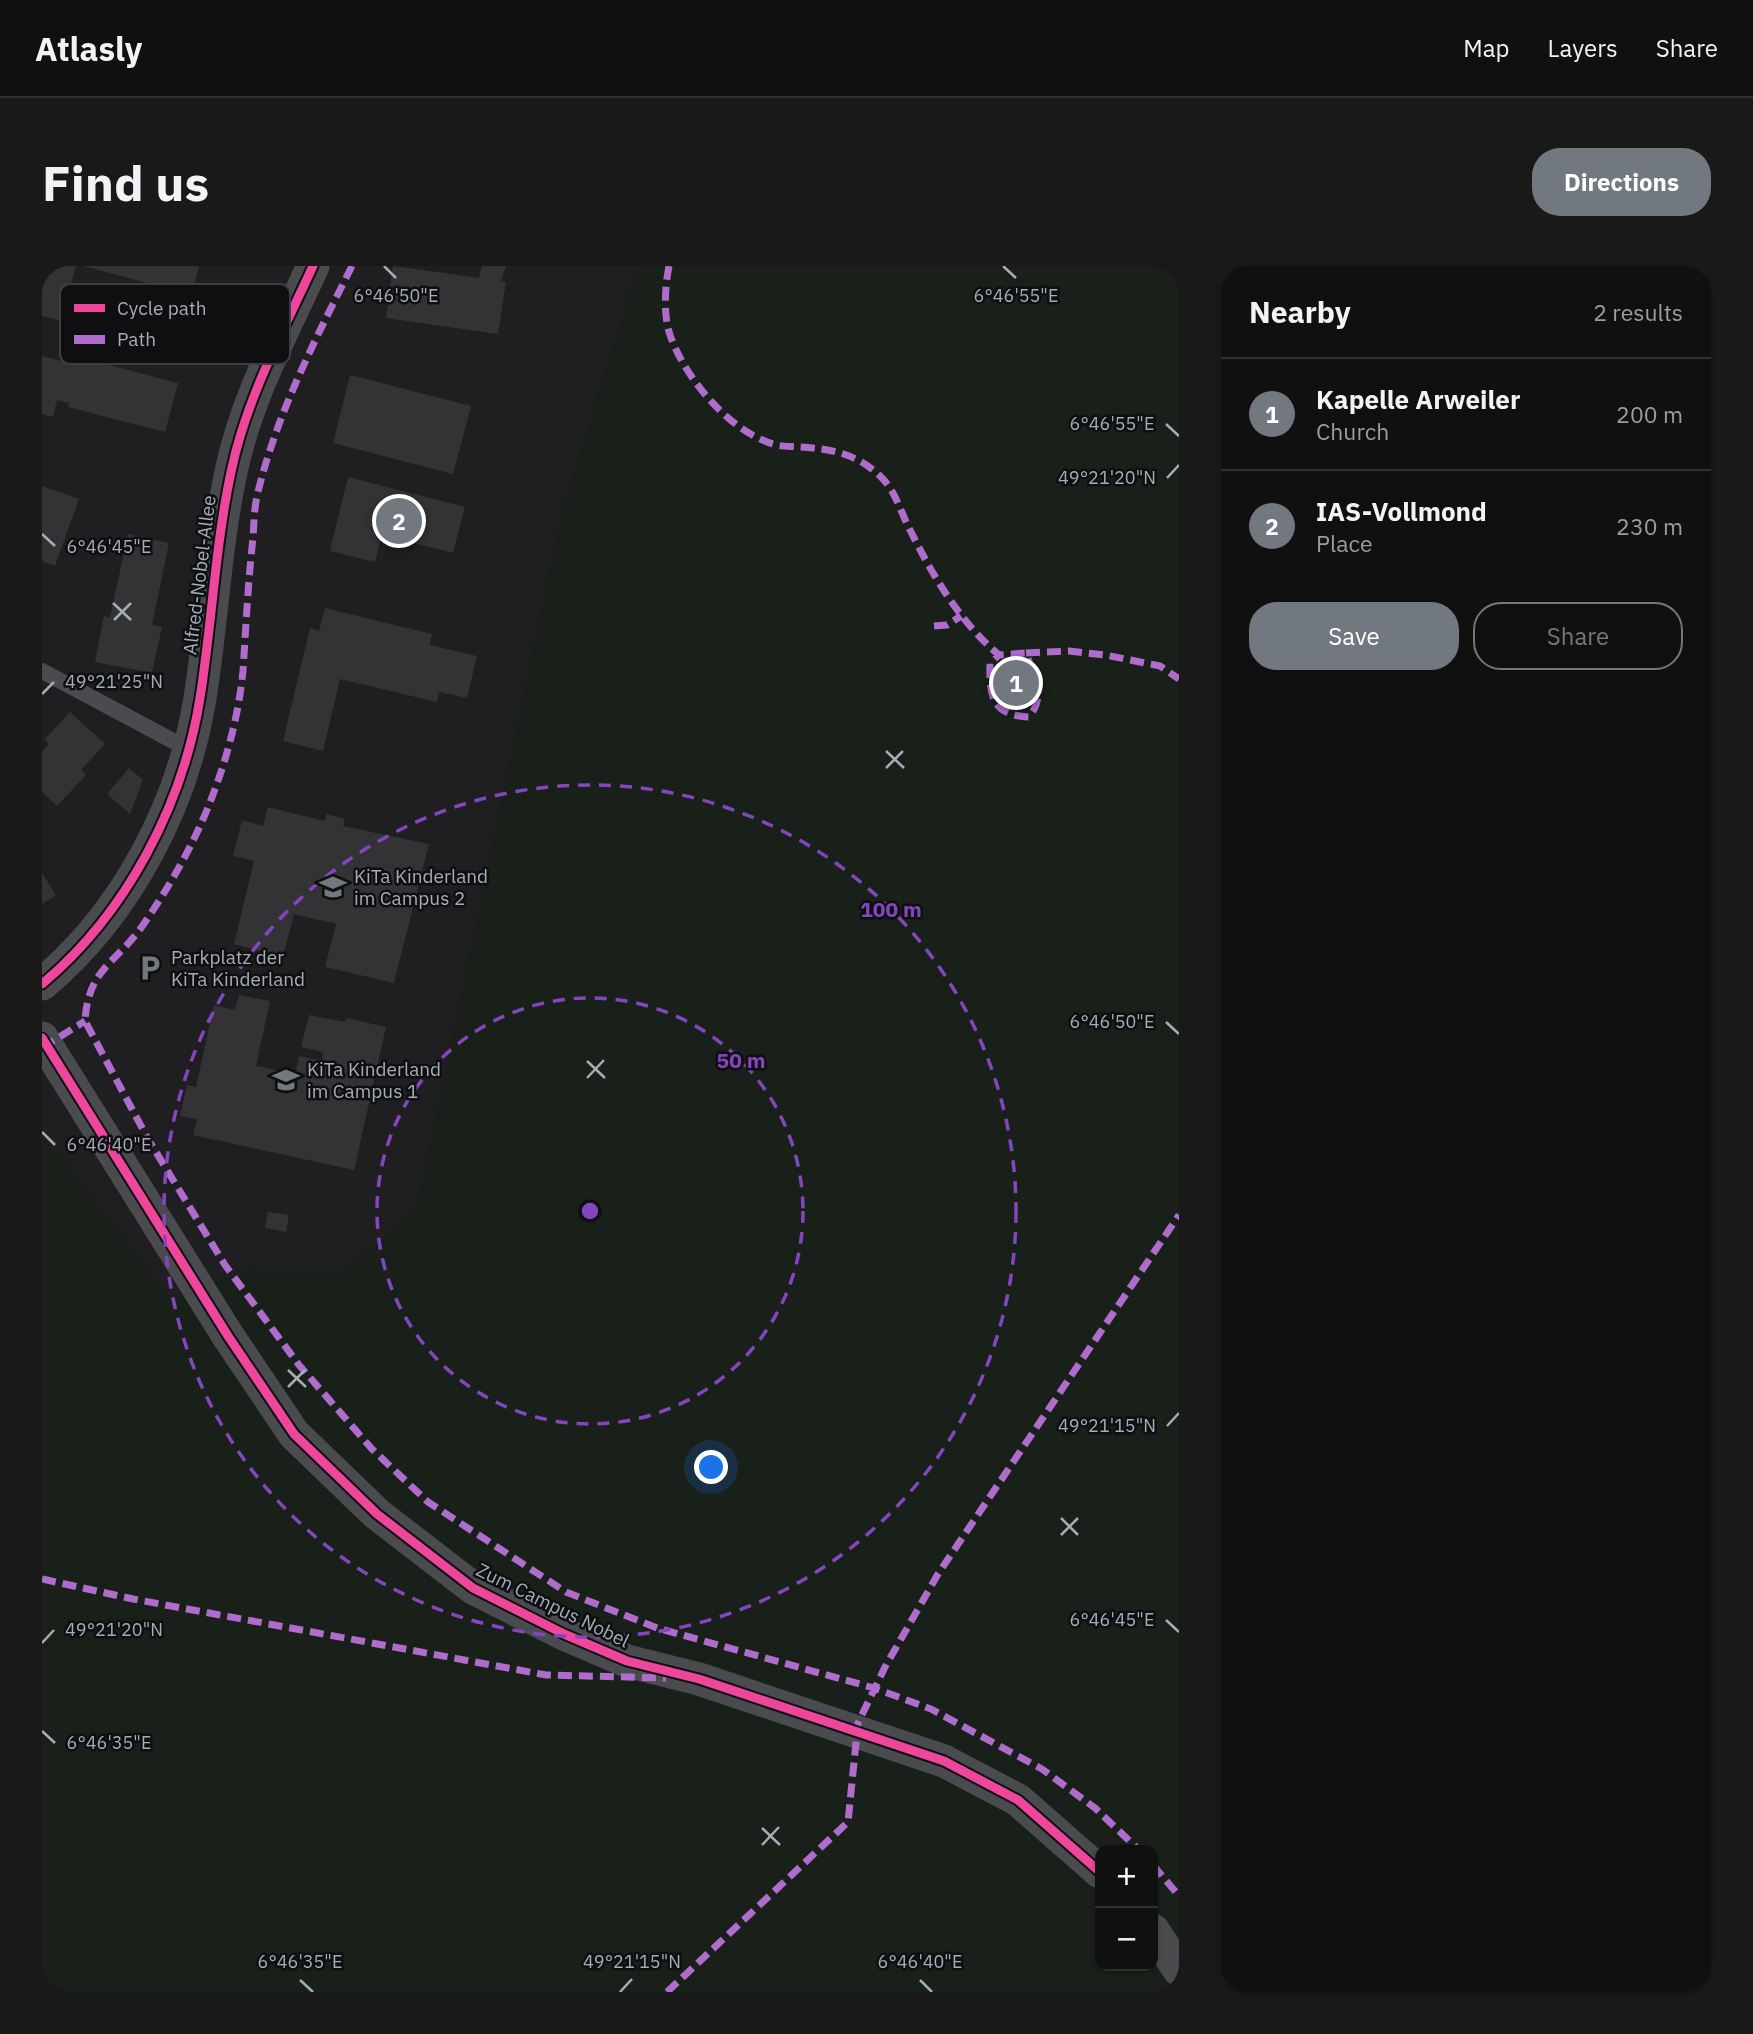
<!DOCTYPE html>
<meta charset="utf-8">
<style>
:root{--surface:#101010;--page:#191919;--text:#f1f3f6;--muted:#9c9d9f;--line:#303030;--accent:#72787f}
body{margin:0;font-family:"IBM Plex Sans",sans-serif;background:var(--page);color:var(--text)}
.controls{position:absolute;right:21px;bottom:21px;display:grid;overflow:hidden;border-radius:14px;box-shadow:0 2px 5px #0004}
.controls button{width:63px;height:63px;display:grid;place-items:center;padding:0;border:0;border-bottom:2px solid var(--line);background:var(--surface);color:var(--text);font:35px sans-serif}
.you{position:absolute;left:670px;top:1202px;width:24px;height:24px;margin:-18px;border:5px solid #fff;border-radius:50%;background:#1a73e8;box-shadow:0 0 0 10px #1a73e833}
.badge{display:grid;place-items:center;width:46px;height:46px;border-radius:50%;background:var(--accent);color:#fff;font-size:23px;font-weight:700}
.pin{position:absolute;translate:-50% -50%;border:4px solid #fff;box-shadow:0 2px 7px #0006}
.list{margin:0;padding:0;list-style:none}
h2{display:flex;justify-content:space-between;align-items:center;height:91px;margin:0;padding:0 28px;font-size:30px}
h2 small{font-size:23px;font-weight:400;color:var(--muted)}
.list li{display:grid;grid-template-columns:46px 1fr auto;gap:21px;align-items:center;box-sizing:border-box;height:112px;padding:0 28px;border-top:2px solid var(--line)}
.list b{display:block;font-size:26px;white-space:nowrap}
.list p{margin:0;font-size:23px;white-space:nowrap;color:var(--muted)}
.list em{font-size:23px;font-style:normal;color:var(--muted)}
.actions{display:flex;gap:14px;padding:21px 28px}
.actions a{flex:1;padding:16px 0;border:2px solid var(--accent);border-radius:28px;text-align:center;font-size:24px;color:var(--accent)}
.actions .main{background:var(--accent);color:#fff}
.map{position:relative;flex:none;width:1137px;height:1726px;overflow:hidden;border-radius:28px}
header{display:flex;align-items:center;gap:42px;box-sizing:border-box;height:98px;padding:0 35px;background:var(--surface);border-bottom:2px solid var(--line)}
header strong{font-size:33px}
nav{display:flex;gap:38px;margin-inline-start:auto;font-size:24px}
.intro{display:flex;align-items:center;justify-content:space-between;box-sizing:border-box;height:168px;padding:0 42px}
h1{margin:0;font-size:49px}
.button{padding:18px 32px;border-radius:28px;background:var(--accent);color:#fff;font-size:24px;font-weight:700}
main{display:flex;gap:42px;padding:0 42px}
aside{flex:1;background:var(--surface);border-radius:28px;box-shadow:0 2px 5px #0004}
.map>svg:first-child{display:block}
.built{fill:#1f1f21}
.green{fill:#192019;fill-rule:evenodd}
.building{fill:#333335}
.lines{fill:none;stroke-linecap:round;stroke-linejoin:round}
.service{stroke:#494b4e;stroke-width:16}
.minor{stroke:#494b4e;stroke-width:33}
.quiet{stroke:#b06ccc;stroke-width:7;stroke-dasharray:14 7;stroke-linecap:butt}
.cycleway-casing{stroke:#0f0f11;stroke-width:13}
.cycleway{stroke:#ed469a;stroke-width:9}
.ticks{fill:none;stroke:#a4adb8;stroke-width:2.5}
.ring{fill:none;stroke:#8346be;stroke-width:3.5;stroke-dasharray:12 9}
.labels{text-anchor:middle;stroke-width:5;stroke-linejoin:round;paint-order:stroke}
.street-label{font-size:19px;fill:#a4adb8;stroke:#0f0f11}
.poi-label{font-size:19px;fill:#a4adb8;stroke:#0f0f11;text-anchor:start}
.key{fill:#0f0f11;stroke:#3c3e43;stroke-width:2}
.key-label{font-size:19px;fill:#a4adb8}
.ticks-label{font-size:18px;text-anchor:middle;fill:#a4adb8;stroke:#0f0f11;stroke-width:5;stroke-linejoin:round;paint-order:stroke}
.centre{fill:#8346be;stroke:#0f0f11;stroke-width:3.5}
.ring-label{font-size:21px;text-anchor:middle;font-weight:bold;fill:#8346be;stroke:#0f0f11;stroke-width:5;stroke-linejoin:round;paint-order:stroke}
</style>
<header>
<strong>Atlasly</strong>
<nav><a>Map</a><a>Layers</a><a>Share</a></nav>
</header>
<div class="intro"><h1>Find us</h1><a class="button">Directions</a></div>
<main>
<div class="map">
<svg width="1137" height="1726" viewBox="0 0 1137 1726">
<rect width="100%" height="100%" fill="#151515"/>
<path class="built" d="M0 0H597L521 244 376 940 305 1004H211L129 1034 0 869Z"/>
<path class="green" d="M597 0H1137V1726H0V869L129 1034 211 1004H305L376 940 521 244ZM1058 1584H1111V1700H1058Z"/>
<path class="building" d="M0 0H34L19 55 0 50Z
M41 0H157L150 29Z
M351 0 437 12 440 0H464L459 15 464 16 456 68 344 52Z
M0 90 34 99 37 91 136 117 123 166 26 141 27 137 15 134 11 151 0 148Z
M308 109 429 140 411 208 291 177Z
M306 211 423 241 411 287 340 269 333 296 288 285Z
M0 220 37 233 13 300 0 295Z
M86 268 127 277 110 359 120 361 110 407 53 396 62 350 68 352Z
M283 342 390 368 388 379 435 390 425 432 397 426 395 436 298 413 281 485 241 475 268 362 277 365Z
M982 397 989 432 966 437 959 402Z
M28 446 63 478 39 504 44 509 15 540 0 526V486L7 478 3 473Z
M87 502 101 514 88 548 65 528Z
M226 541 283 555 284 548 303 553 301 560 387 578 352 717 283 701 294 658 252 648 241 690 192 678 212 595 191 590 200 554 221 560Z
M0 607 14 629 0 638Z
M197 729 228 735 214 800 253 808 257 790 280 795 281 786 259 781 267 749 303 756 304 752 344 761 312 904 151 869 155 853 138 850 145 819 154 821 172 739 193 744Z
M226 946 247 949 244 966 223 962Z"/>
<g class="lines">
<path class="service" d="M0 405 148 484"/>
<path class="minor" d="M0 718C84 648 141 539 158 432 170 357 173 281 189 206 204 133 240 68 271 0
M0 772 186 1070 252 1168 335 1248 431 1322 522 1368 585 1395 657 1413 902 1495 976 1534 1058 1606
M1111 1664 1137 1704"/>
<path class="quiet" d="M310 0C273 74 234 149 215 230 212 244 212 258 211 272 206 316 204 360 201 405 197 445 187 485 173 523 156 571 130 617 101 659 75 697 46 702 43 755L106 873 183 999 257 1099 330 1183 386 1236 524 1326 615 1362 832 1422 889 1443 1000 1503 1053 1542 1097 1584
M627 0C623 21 621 48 628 69 643 112 687 165 731 178 739 181 750 180 758 181 791 183 816 188 840 212 854 226 859 247 868 264 891 310 917 355 957 389L984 387C992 411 1005 429 987 451 950 449 947 431 948 397L957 389
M892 360 905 359 919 350
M984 387 1027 385 1063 389 1118 400 1137 413
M0 782 43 755
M0 1313 91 1333 504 1409 624 1412
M1111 1599 1137 1630
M625 1726 806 1556 816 1457 843 1401 896 1308 1137 949"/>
<defs>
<path id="cycleway" d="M0 718C84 648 141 539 158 432 170 357 173 281 189 206 204 133 240 68 271 0
M0 772 186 1070 252 1168 335 1248 431 1322 522 1368 585 1395 657 1413 902 1495 976 1534 1058 1606"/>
</defs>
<use href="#cycleway" class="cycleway-casing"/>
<use href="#cycleway" class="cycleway"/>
</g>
<path class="ticks" d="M342 0 354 12M961 0 974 12M1124 158 1137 170M1125 212 1137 199M0 268 13 280M71 337 89 354M72 354 89 337M0 428 12 416M844 485 862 502M844 502 861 485M1124 756 1137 768M545 795 563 812M545 812 562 794M0 866 13 879M246 1104 264 1121M246 1121 263 1104M1125 1160 1137 1147M1019 1252 1036 1269M1019 1269 1036 1252M1124 1354 1137 1366M0 1377 12 1364M0 1465 13 1477M720 1562 738 1579M720 1579 737 1561M258 1714 271 1726M878 1714 890 1726M578 1726 590 1713"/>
<g class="ring">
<circle cx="548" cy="945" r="213"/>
<circle cx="548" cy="945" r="426"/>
</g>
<defs>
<symbol id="school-bare" viewBox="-9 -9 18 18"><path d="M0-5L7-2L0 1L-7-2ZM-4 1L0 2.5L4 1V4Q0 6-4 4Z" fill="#72787f" stroke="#0f0f11" stroke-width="2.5" paint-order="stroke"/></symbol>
<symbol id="parking-bare" viewBox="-9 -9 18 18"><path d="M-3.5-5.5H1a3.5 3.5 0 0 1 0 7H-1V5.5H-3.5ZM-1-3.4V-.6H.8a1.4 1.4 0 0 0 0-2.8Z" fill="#72787f" stroke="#0f0f11" stroke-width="2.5" paint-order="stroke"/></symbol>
</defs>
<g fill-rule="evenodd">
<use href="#school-bare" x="272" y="602" width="38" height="38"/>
<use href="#parking-bare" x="89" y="683" width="38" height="38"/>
<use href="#school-bare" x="225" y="795" width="38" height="38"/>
</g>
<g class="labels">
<g class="street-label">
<text transform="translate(157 309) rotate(-83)" y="7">Alfred-Nobel-Allee</text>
<text transform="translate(511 1339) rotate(26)" y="7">Zum Campus Nobel</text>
</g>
<g class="poi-label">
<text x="312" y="617">KiTa Kinderland<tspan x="312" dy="22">im Campus 2</tspan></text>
<text x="129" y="698">Parkplatz der<tspan x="129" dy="22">KiTa Kinderland</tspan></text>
<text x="265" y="810">KiTa Kinderland<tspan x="265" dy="22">im Campus 1</tspan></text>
</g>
</g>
<rect x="18" y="18" width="230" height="80" rx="10" class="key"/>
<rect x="32" y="38" width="31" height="8" fill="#ed469a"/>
<rect x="32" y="69" width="31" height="9" fill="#b06ccc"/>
<g class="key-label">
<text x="75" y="49">Cycle path</text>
<text x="75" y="80">Path</text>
</g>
<g class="ticks-label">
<text x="354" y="36">6°46'50"E</text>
<text x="974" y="36">6°46'55"E</text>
<text x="1070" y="164">6°46'55"E</text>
<text x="1065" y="218">49°21'20"N</text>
<text x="67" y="287">6°46'45"E</text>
<text x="72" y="422">49°21'25"N</text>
<text x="1070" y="762">6°46'50"E</text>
<text x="67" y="885">6°46'40"E</text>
<text x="1065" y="1166">49°21'15"N</text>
<text x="1070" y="1360">6°46'45"E</text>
<text x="72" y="1370">49°21'20"N</text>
<text x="67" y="1483">6°46'35"E</text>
<text x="590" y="1702">49°21'15"N</text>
<text x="258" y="1702">6°46'35"E</text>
<text x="878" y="1702">6°46'40"E</text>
</g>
<circle cx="548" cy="945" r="10" class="centre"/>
<g class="ring-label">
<text x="849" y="651">100 m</text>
<text x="699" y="802">50 m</text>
</g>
</svg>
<div class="controls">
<button>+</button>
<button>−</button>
</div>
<div class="you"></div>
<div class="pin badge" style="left:974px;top:417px">1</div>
<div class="pin badge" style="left:357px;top:255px">2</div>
</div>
<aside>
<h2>Nearby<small>2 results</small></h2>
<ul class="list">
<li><span class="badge">1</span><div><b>Kapelle Arweiler</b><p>Church</p></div><em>200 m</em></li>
<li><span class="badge">2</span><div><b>IAS-Vollmond</b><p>Place</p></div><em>230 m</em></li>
</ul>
<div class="actions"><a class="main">Save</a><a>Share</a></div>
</aside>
</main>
